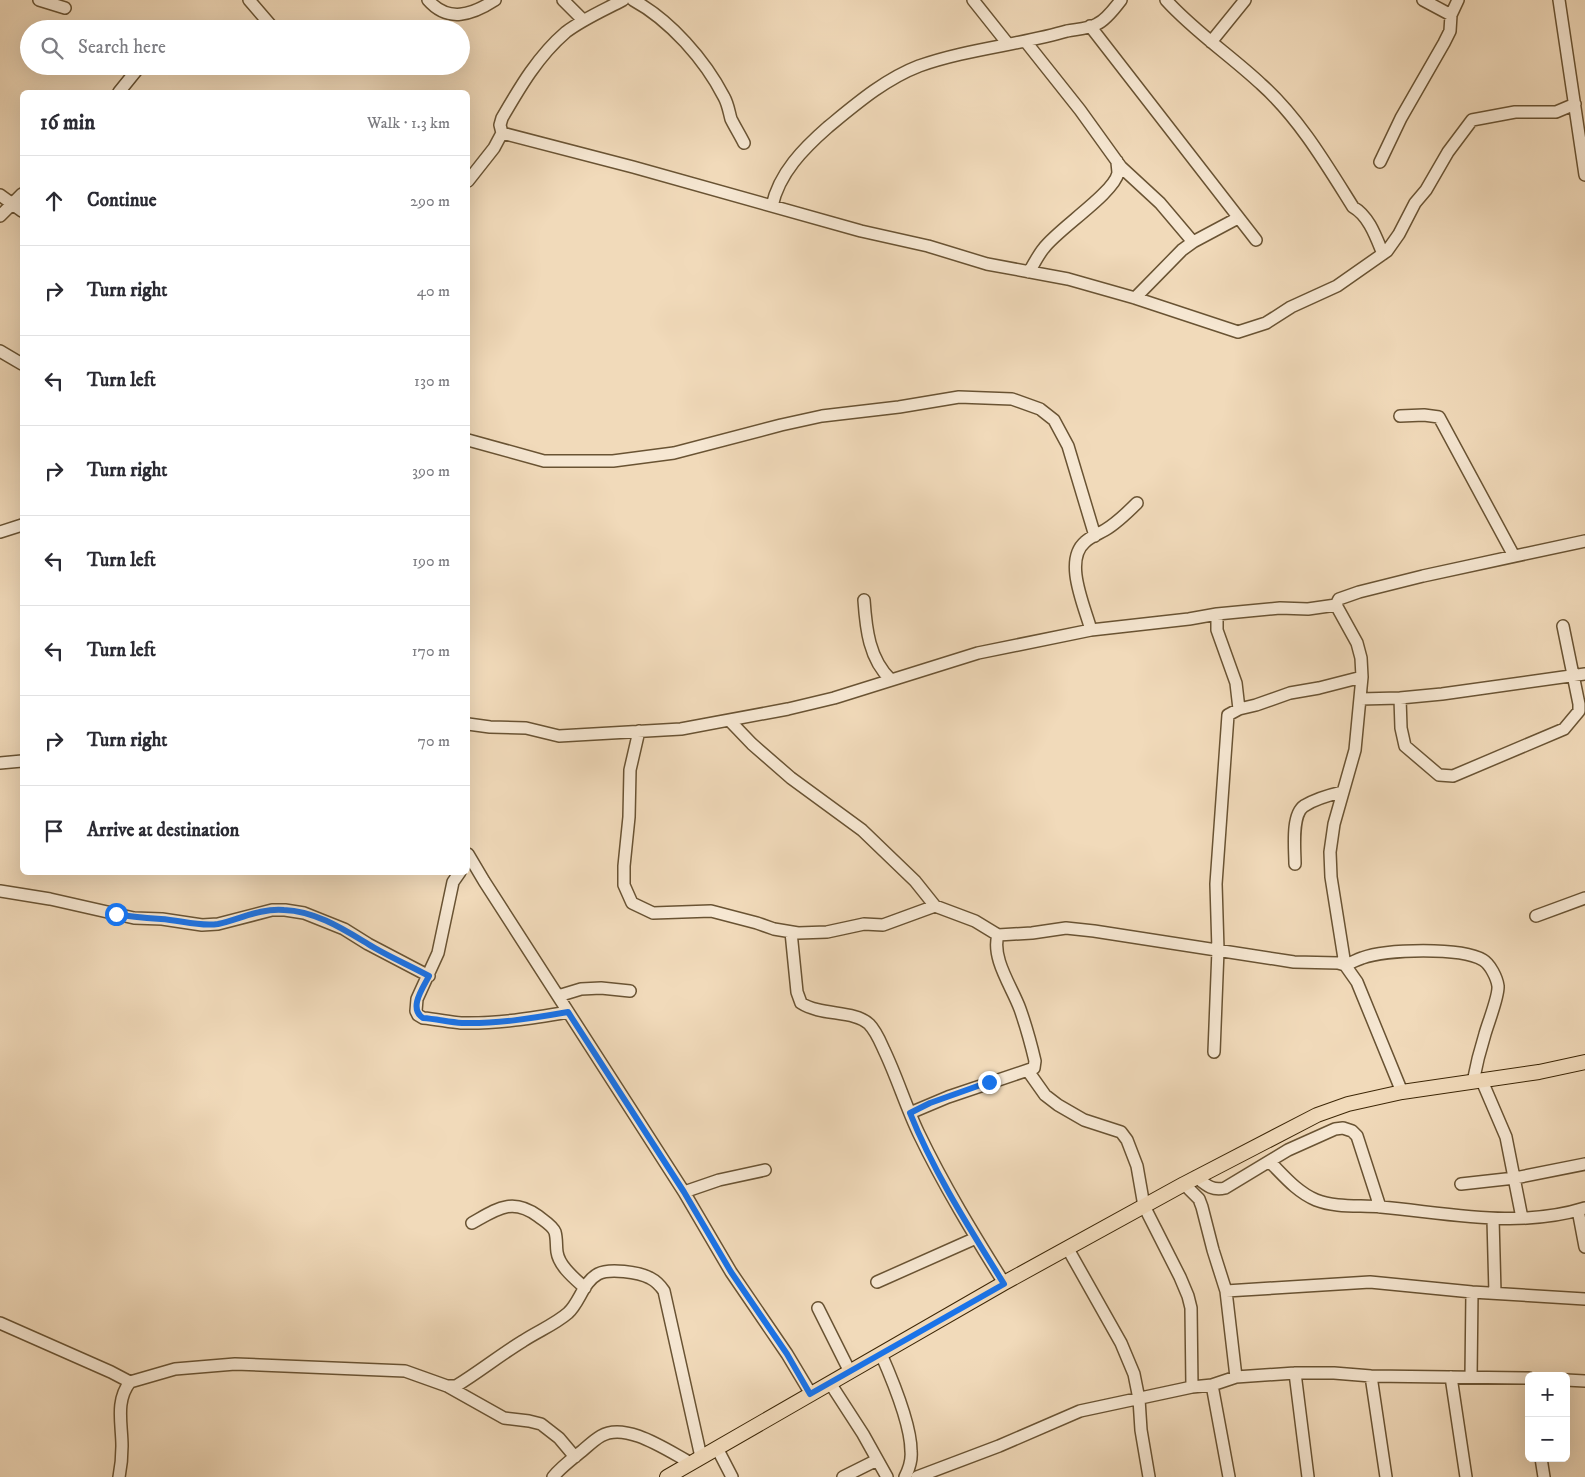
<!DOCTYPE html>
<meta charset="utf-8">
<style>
:root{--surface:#fff;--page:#f2f2f3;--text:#2b2b33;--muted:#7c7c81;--line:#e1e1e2}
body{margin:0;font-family:"IM FELL DW Pica",serif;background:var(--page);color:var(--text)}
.controls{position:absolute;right:15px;bottom:15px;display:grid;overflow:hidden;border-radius:8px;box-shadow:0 5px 20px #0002}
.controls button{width:45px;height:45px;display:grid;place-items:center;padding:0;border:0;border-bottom:1px solid var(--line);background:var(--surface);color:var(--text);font:25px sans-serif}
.stop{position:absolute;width:15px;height:15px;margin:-11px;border:4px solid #1a73e8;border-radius:50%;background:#fff}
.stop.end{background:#1a73e8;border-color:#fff;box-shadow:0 1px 5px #0008}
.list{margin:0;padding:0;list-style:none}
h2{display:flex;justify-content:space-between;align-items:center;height:65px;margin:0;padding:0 20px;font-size:21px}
h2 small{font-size:16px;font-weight:400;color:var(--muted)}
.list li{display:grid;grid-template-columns:32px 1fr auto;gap:15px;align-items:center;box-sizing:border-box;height:90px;padding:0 20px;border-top:1px solid var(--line)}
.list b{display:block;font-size:19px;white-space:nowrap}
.list em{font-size:16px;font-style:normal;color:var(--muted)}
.icon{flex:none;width:28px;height:28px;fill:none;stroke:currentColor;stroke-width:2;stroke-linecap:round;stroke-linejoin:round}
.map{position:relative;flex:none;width:1585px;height:1477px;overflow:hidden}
.search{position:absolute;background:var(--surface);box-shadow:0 5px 20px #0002;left:20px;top:20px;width:450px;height:55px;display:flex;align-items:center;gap:12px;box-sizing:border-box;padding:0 18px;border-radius:28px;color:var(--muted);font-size:19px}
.panel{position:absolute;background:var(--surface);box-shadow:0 5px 20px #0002;left:20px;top:90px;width:450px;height:785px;border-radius:8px}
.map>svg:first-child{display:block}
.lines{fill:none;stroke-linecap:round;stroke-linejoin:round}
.minor-casing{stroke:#695333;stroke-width:14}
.major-casing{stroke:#3c2606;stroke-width:16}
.minor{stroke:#f6e7d2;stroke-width:11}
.major{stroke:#f1daba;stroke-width:14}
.route{stroke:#1a73e8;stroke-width:6}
</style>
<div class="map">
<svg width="1585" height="1477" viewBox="0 0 1585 1477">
<rect width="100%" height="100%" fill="#f1daba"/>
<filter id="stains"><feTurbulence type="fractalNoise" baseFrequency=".004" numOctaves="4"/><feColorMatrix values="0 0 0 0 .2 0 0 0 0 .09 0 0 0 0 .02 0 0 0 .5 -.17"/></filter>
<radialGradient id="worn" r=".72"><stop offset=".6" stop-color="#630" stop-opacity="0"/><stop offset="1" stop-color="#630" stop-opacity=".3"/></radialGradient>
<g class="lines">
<defs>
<path id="minor" d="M39 0 65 8
M249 0 274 29
M428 0C448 23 472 15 495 0
M563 0 583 20
M633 0C670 20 705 60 724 97 728 104 729 112 731 119 735 127 740 135 744 143
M973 0 1008 44
M1166 0C1195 32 1230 55 1261 84 1299 118 1326 164 1353 207 1369 216 1376 237 1383 254
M1423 0 1451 15 1458 0
M1559 0 1585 175
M1090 26 1256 240
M1026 42 1080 110 1121 167 1160 203 1193 242 1182 250 1135 298
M1211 42 1245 0
M119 92 140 66
M502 133 633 167 861 231 928 246 987 264 1068 279 1135 298 1238 332 1266 323 1291 307 1337 286 1387 251 1399 234 1415 203 1426 190 1448 152 1472 120 1515 112H1556L1575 104
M1380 162 1401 118 1444 43 1450 31 1451 15
M468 181 494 148 502 133 500 125 502 118C520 87 538 56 566 32 583 19 604 10 623 0
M0 195 22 211
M772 206C779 173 804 148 828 127 856 104 885 79 919 66 967 49 1019 45 1067 31 1077 29 1088 29 1097 24 1106 20 1115 8 1121 0
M0 216 22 194
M1193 242 1238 218
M1029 272C1034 264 1038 255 1044 248 1058 229 1114 193 1118 173 1118 170 1117 165 1117 161
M0 351 22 364
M1400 416 1424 415 1439 417 1514 556
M468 440 544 461H613L674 453 781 425 822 416 899 407 959 397 1012 399 1040 409 1054 420 1068 446 1095 536
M0 532 22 525
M864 600C866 629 869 659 891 680
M1336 605 1357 643 1361 658 1362 677 1355 750 1334 824 1330 852 1331 877 1345 965
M1217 614V630L1236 683 1239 709
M1091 630C1085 607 1063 561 1085 542 1090 537 1098 534 1105 530 1117 523 1127 513 1137 503
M1400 698 1401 728 1405 746 1439 775 1453 776 1564 729 1579 711V704L1563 626
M1360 699 1400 698 1442 694 1585 674
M729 720 752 744 791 778 862 830 915 881 935 906
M468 724 490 727 526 728 559 736 681 729 788 709 834 698 978 653 1091 630 1189 619 1217 614 1280 608 1308 609 1336 605 1339 599 1359 592 1423 576 1585 541
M639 731 630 770 629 817 624 866V885L632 903 653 913 711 911 757 923 774 929 798 933 827 932 864 924 883 925 935 906 975 921 998 935 1032 933 1066 928 1094 931 1294 962 1338 963 1345 965 1357 982 1402 1092
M0 763 22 761
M468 854 484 881 684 1192 731 1272 787 1354 811 1394
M1295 864C1295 849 1291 815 1304 806 1315 799 1329 795 1342 792
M460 872 453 882 438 953 417 999 416 1011 418 1015 423 1018C436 1019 449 1022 461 1023 497 1024 533 1018 568 1012
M0 891 50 899 134 918 162 919 202 925 218 924 272 910H285L304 913 344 929 368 944 429 976
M1536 916 1585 898
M791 932 797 992 801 1003C821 1016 854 1010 869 1024 876 1031 880 1041 884 1050 897 1077 906 1107 919 1134 944 1186 974 1235 1004 1283
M1345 965C1351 963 1356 960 1362 958 1386 949 1461 947 1483 960 1490 964 1497 978 1498 986 1499 996 1488 1023 1485 1034 1480 1050 1476 1066 1473 1082
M558 996 581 989 601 988 630 991
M1214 1052 1218 950 1216 884 1228 715 1239 709 1256 705 1290 693 1319 688 1362 677
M1028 1071 1045 1095 1058 1105 1084 1120 1121 1132 1127 1140 1137 1166 1144 1206 1180 1277 1188 1296 1191 1308 1192 1387
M1482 1081 1506 1137 1522 1218
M910 1113 948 1097 1034 1068 1035 1061C1031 1044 1026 1026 1020 1009 1012 987 991 958 998 935
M1270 1162C1284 1176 1297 1192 1316 1200 1336 1208 1360 1205 1381 1207 1448 1213 1519 1229 1585 1208
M1196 1177C1206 1185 1212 1191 1225 1188L1288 1150 1335 1129 1343 1128 1352 1131 1357 1136 1380 1207
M1184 1184 1199 1199 1202 1207 1213 1250 1226 1291 1236 1377
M1461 1184 1515 1178 1585 1164
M684 1192 719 1180 765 1170
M1578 1210 1585 1247
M1493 1219 1495 1293
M472 1223C497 1209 512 1197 538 1216 544 1221 552 1225 555 1232 557 1239 556 1245 557 1252 559 1266 574 1278 585 1288
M1068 1249 1121 1343 1134 1374 1139 1399 1141 1430 1149 1477
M877 1282 976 1238
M1226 1291 1370 1282 1472 1292 1585 1299
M818 1308 850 1372
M0 1323 111 1372 130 1382
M881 1354C892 1379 911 1424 911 1451 912 1460 909 1469 905 1477
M1295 1373 1308 1477
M1371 1376 1386 1477
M1451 1377 1466 1477
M1471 1377 1472 1292
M1566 1380 1585 1381
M830 1383 863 1434 887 1477
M1212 1385 1229 1477
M447 1386 504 1418 529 1421 541 1424 559 1438 575 1457
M717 1448 732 1477
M1541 1458 1544 1477
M119 1477C121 1467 122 1456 122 1446 122 1424 115 1401 130 1382L175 1369 235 1364 405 1371 447 1386H456C479 1372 500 1355 523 1341 538 1331 554 1325 568 1313 580 1302 583 1282 598 1274 609 1268 639 1272 650 1278 656 1281 660 1285 664 1291L701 1457
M553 1477C561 1467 572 1459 582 1451 588 1446 594 1440 601 1436 626 1421 668 1451 691 1463
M843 1477 877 1460
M917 1477 999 1446 1080 1411 1192 1387 1212 1385 1236 1377 1295 1373H1334L1371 1376 1529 1378"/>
<path id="major" d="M667 1477 1004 1283 1184 1184 1317 1115 1348 1104 1402 1092 1539 1072 1585 1062"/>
</defs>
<use href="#minor" class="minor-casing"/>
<use href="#major" class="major-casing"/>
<use href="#minor" class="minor"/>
<use href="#major" class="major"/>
</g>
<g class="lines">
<path class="route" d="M116 914C131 917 146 918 161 919 180 920 199 927 218 924 240 919 261 908 284 910 315 911 343 929 368 944 387 956 409 965 429 976 423 988 408 1008 423 1018 436 1019 449 1022 462 1023 498 1024 534 1018 568 1012L684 1192 731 1272 787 1354 810 1394 1004 1284C970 1229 934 1173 910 1113L930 1103 989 1082"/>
</g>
<rect width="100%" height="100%" filter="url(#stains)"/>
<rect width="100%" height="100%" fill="url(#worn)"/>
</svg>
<div class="controls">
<button>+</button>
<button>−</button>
</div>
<div class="stop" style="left:116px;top:914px"></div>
<div class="stop end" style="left:989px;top:1082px"></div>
<div class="search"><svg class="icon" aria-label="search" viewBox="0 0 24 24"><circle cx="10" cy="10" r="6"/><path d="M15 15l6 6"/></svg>Search here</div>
<section class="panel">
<h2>16 min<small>Walk · 1.3 km</small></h2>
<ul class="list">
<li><svg class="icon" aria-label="ahead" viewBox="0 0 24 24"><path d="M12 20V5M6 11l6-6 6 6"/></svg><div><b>Continue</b></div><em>290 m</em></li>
<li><svg class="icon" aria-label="right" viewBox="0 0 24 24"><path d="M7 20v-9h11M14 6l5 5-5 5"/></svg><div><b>Turn right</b></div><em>40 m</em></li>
<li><svg class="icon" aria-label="left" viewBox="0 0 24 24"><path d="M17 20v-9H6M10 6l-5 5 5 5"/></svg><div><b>Turn left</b></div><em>130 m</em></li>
<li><svg class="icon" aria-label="right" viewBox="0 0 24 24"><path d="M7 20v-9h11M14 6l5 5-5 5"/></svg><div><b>Turn right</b></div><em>390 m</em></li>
<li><svg class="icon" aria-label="left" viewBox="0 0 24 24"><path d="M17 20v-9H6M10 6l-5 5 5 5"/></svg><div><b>Turn left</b></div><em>190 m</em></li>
<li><svg class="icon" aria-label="left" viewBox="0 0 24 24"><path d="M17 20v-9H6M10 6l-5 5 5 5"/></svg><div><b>Turn left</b></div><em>170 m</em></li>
<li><svg class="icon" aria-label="right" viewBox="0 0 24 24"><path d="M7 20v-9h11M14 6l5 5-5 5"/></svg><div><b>Turn right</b></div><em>70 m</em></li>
<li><svg class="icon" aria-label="arrive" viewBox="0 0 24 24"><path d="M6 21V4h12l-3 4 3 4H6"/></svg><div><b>Arrive at destination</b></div></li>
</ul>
</section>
</div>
